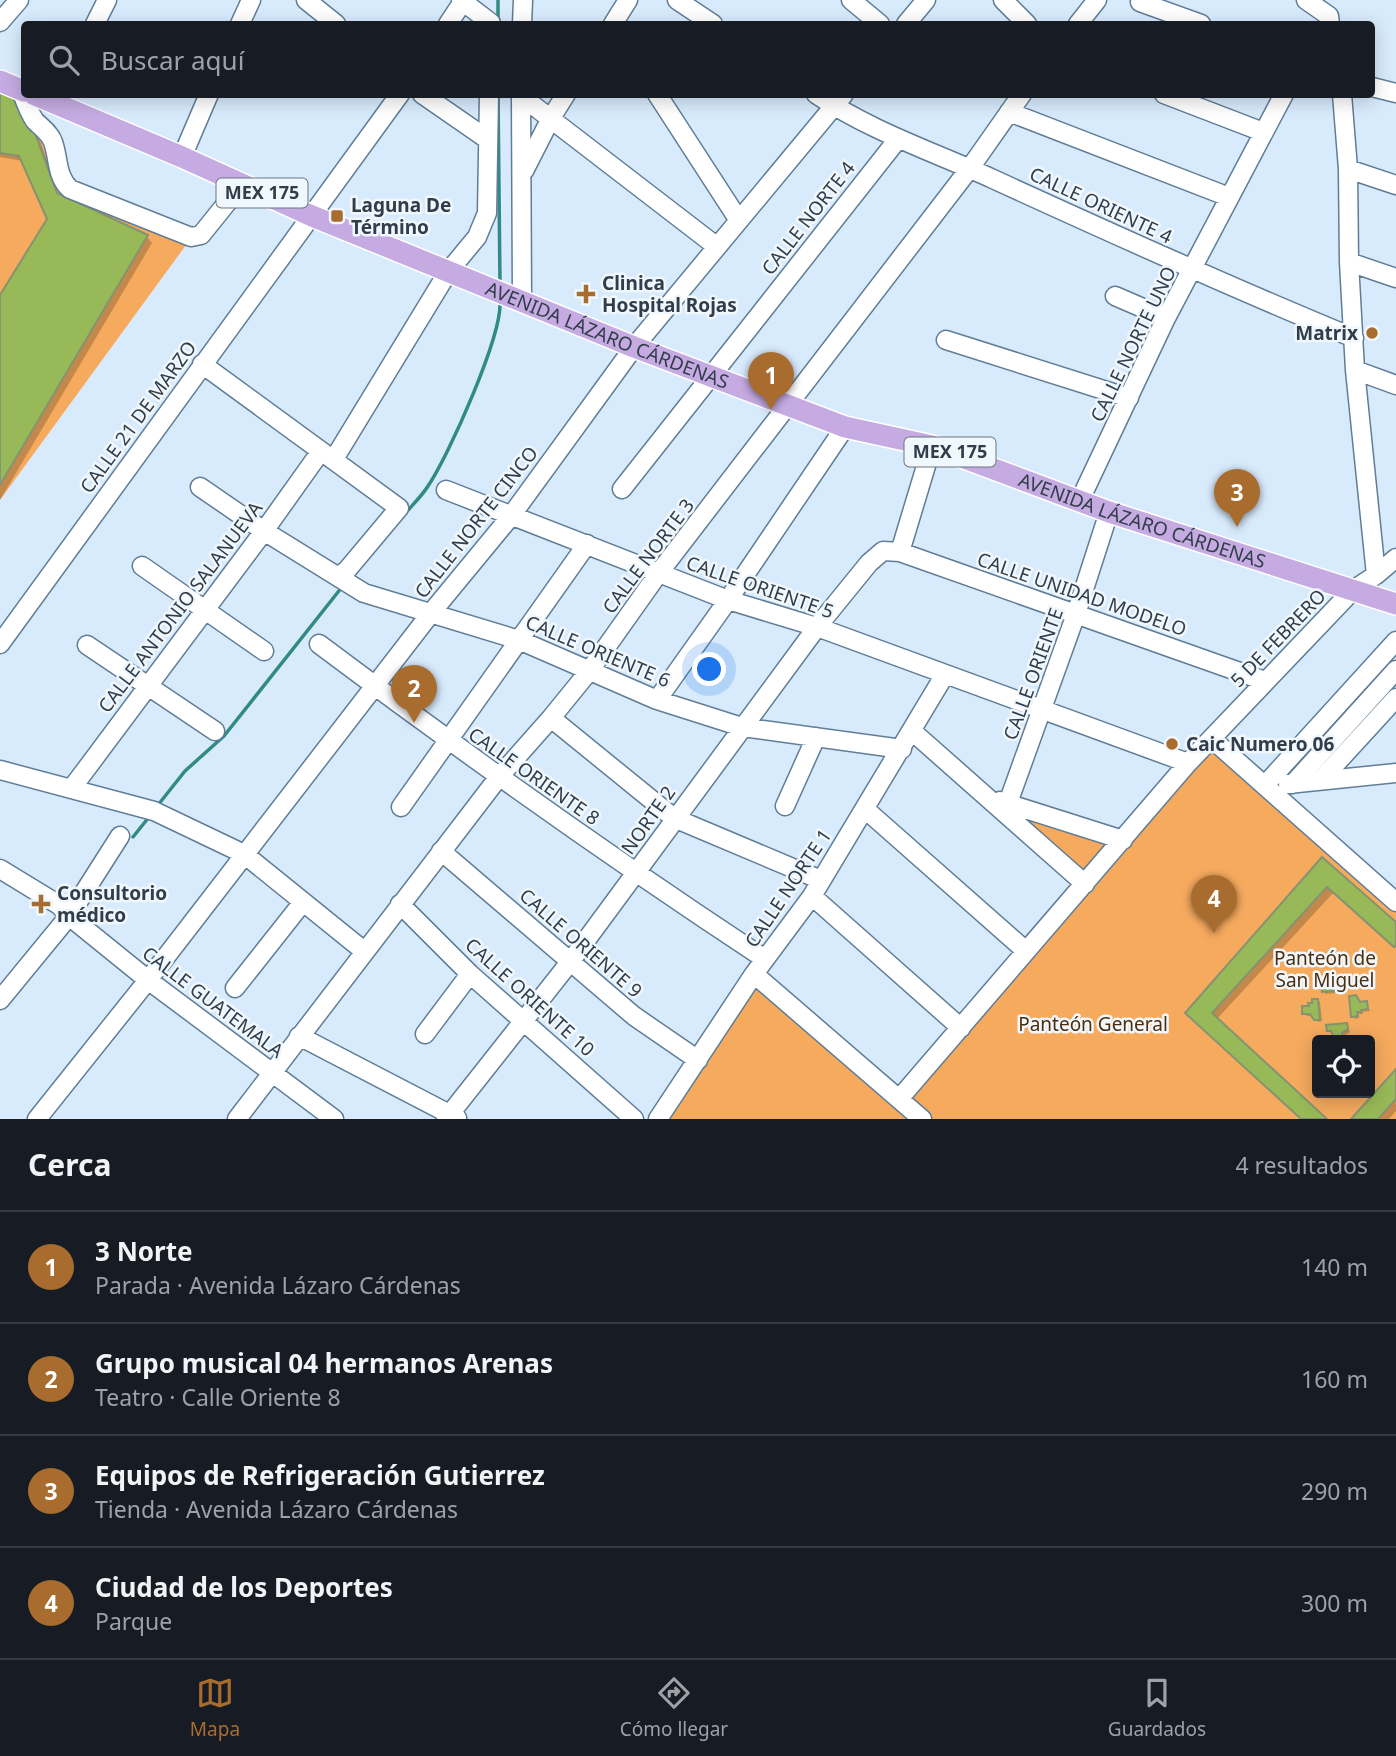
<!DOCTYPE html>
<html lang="es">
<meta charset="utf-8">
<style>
:root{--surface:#171b24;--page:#242831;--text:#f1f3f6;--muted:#9ea1a6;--line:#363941;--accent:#a86d2e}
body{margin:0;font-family:"Noto Sans",sans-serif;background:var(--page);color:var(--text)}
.controls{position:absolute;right:21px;bottom:21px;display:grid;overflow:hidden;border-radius:7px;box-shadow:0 4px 18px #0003}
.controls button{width:63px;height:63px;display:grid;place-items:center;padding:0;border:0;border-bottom:2px solid var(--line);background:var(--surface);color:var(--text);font:35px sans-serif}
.you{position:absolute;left:710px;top:670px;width:24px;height:24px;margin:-18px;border:5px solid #fff;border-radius:50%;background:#1a73e8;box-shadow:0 0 0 10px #1a73e833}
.badge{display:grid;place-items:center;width:46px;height:46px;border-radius:50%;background:var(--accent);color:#fff;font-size:23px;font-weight:700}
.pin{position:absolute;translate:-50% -58px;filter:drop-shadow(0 2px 4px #0008)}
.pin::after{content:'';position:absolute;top:37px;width:24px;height:21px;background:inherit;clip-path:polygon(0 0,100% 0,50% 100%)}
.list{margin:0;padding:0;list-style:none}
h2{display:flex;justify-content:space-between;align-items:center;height:91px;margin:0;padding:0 28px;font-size:30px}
h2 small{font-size:23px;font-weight:400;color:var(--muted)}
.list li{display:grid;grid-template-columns:46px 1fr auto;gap:21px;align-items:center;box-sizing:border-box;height:112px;padding:0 28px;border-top:2px solid var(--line)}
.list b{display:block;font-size:26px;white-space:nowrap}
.list p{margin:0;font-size:23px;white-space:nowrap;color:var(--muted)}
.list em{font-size:23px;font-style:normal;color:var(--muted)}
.icon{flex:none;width:38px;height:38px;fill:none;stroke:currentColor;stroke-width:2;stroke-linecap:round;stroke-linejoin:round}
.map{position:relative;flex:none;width:1396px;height:1119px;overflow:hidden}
.search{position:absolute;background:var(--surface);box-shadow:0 4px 18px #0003;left:21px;right:21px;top:21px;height:77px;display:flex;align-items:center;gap:18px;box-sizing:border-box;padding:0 24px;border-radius:7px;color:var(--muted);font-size:26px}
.sheet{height:539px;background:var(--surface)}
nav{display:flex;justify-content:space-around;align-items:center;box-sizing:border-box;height:98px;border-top:2px solid var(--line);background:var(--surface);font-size:19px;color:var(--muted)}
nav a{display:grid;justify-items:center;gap:4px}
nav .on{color:var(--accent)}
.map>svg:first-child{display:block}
.green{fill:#f5aa5e;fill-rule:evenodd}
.shadow{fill:#0003}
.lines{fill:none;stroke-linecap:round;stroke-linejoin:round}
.stream{stroke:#328a84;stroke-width:3.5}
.building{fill:#98b957;stroke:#869371;stroke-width:2}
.minor-casing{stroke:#5f7d96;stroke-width:21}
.major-casing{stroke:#fff;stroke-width:24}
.minor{stroke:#fff;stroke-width:18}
.major{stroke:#c5abe2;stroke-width:21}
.poi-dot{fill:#a86d2e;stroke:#f0f7fd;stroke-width:2.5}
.labels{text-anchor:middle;stroke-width:5;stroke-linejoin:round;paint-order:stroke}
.shield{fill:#f0f7fd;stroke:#6a767f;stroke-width:2}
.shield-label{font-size:18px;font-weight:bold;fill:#313e49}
.poi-label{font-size:19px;font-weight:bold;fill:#313e49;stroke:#f0f7fd;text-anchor:start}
.street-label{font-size:19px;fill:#313e49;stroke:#f0f7fd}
.park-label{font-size:19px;fill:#4c2e0c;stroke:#f0f7fd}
</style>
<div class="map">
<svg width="1396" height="1119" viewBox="0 0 1396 1119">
<rect width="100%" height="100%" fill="#d8ebfd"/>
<path class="green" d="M0 81 40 136 58 193 186 245 0 500Z
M1214 731 1396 893V1119H659L767 973 898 1086 1074 883 985 792 1123 834ZM1317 1040H1370V1093H1317Z"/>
<path class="shadow" d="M0 90 27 106 61 197 147 237 152 243 0 500V298L49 219 23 161 0 157Z
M1322 860 1396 925V948L1334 892 1216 1020 1324 1119H1303L1193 1019Z
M1334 976 1344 988V992L1326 994 1323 991Z
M1318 1000 1320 1003 1322 1021 1318 1022 1313 1016H1307L1304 1013Z
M1360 1003H1366L1370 1011 1363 1012V1014H1359V1018L1355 1019 1353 1016Z
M1347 1025 1350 1032 1344 1036V1040H1337L1336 1037 1329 1031Z
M1396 1072V1111L1389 1119H1353Z"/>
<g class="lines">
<path class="stream" d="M498 22V0
M498 94 500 283
M404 515C412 505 422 496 428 486 449 455 502 336 500 302
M158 805 185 771 224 736 342 587
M133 837 149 817"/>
</g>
<path class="building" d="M0 88 22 98 57 193 148 235 0 485V295L47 219 19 156 0 153Z
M1322 857 1396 922V945L1394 947 1327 887 1212 1013 1327 1119H1301L1185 1013Z
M1334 974 1335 981 1338 980V984H1342L1343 990 1322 992 1321 986 1327 982 1326 975Z
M1356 995 1360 1002 1367 1001 1368 1009 1361 1010V1012H1357L1358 1016 1351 1017 1349 996Z
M1312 999H1318L1320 1020H1314L1310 1014H1302V1006H1309L1308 1003H1312Z
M1347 1023 1348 1029 1342 1033 1343 1040H1335L1331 1031H1327L1326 1025Z
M1396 1069V1099L1378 1119H1351Z"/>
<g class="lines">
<defs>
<path id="minor" d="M306 0 336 24
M461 0 491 23
M677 0 713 24
M851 0 880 24
M1003 0 1027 24
M1306 0 1329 16 1330 24
M1140 2 1201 24
M0 22 19 0
M95 24 107 0
M240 24 251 0
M448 24 464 0
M522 24 523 0
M613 24 628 0
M906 24 926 0
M1078 24 1097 0
M1372 87 1396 93
M21 90C25 101 28 111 35 121 41 127 50 133 53 142 59 159 56 176 70 189L191 237 201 235 242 184
M422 94 487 139
M521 94 522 300
M657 94 738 219
M816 94C870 131 934 152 993 179 1113 234 1232 288 1354 338
M1164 94 1263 132
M1342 94 1348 169 1349 262 1355 370 1376 575
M521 96 716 246
M1009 112 1229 197
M182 157 209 94
M1348 169 1396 185
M524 171 551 118 566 94
M1349 262 1396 278
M1115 296 1166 318
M946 340 1129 398
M202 364 399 508 347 570 339 576
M1355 370 1396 385
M334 459 448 272 477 237 487 213 489 94
M200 487 264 531 364 593 519 640 657 700 742 727 902 749
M622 489 898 139
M446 490 728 600 817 627 1188 763
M1080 500 1166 318 1284 94
M900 552 932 446
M142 566 264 651
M0 644 400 94
M319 644C465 754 612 858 765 959
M87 645 215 731
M657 700 728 600 845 427
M551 718 674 818 821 880
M912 731 1085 884
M1212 739 1396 902
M0 770 154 811 244 854 364 951
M1320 781 1396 698
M1288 784 1396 773
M1293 784 1396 670
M1265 785 1396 641
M72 788 264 531 321 451
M1000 801 1123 840
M1008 803 1076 614 1107 518
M785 806 816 737
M401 807 587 544
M865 809 1026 951
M441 851 634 1016 698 1060
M0 869 59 905 69 916 148 980 334 1119
M812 896 961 1028
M400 904 470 974 634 1119
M754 974 922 1119
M235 988 303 902
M0 1000 69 916 120 836
M425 1034 470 974
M299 1036 457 1118
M899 1099 1188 763 1353 590 1376 575 1396 558
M37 1119 148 980 431 613 511 516 634 347 844 94
M237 1119 498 778 551 718 590 670 658 574 970 168 1022 94
M446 1119 570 962 817 627 869 563 883 551 900 552 1265 681
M658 1119 754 974 812 896 944 676"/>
<g id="major">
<path d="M0 81 24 91"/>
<path id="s1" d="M33 94 182 157 312 216 634 347 845 427 932 446 1109 512 1396 604"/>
</g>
</defs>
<use href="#minor" class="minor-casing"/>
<use href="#major" class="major-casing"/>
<use href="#minor" class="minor"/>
<use href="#major" class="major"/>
</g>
<g class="poi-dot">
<rect x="330" y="209" width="14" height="14" rx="3.5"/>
<path d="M582.5 283.5h7v7h7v7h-7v7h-7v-7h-7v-7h7z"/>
<circle cx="1372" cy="333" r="7"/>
<circle cx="1172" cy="744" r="7"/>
<path d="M37.5 893.5h7v7h7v7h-7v7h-7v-7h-7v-7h7z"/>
</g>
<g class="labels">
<g class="shield">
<rect x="216.5" y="178.5" width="91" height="29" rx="5"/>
<rect x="904.5" y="437.5" width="91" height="29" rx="5"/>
</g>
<g class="shield-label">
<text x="262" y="199">MEX 175</text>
<text x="950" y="458">MEX 175</text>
</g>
<g class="poi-label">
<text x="351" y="212">Laguna De<tspan x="351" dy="22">Término</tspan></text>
<text x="602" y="290">Clinica<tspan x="602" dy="22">Hospital Rojas</tspan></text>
<text x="1358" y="340" text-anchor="end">Matrix</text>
<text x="1186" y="751">Caic Numero 06</text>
<text x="57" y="900">Consultorio<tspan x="57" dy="22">médico</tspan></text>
</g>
<g class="street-label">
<text transform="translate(1101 205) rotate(25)" y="7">CALLE ORIENTE 4</text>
<text transform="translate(808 218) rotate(-52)" y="7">CALLE NORTE 4</text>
<text dy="7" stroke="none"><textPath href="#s1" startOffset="623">AVENIDA LÁZARO CÁRDENAS</textPath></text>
<text transform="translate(1133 344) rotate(-64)" y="7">CALLE NORTE UNO</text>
<text transform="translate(138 417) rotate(-54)" y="7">CALLE 21 DE MARZO</text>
<text dy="7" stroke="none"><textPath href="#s1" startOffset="1190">AVENIDA LÁZARO CÁRDENAS</textPath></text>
<text transform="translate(476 522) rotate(-52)" y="7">CALLE NORTE CINCO</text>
<text transform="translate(648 556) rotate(-53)" y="7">CALLE NORTE 3</text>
<text transform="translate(760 587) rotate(19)" y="7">CALLE ORIENTE 5</text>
<text transform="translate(1082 594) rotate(19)" y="7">CALLE UNIDAD MODELO</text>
<text transform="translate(180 607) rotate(-53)" y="7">CALLE ANTONIO SALANUEVA</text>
<text transform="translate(1278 638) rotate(-46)" y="7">5 DE FEBRERO</text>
<text transform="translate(598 651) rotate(23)" y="7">CALLE ORIENTE 6</text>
<text transform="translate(1033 674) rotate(-70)" y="7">CALLE ORIENTE</text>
<text transform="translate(534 776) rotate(35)" y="7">CALLE ORIENTE 8</text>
<text transform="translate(648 820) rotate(-55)" y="7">NORTE 2</text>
<text transform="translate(788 888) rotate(-56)" y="7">CALLE NORTE 1</text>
<text transform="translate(581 943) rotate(41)" y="7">CALLE ORIENTE 9</text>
<text transform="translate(530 997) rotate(42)" y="7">CALLE ORIENTE 10</text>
<text transform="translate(213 1002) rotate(37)" y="7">CALLE GUATEMALA</text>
</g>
<g class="park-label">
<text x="1325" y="965">Panteón de<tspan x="1325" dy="22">San Miguel</tspan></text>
<text x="1093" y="1031">Panteón General</text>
</g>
</g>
</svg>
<div class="controls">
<button><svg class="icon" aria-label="locate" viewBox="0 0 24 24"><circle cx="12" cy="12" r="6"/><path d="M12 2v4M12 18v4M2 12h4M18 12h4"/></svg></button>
</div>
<div class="you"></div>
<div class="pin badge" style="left:771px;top:410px">1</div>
<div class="pin badge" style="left:414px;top:723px">2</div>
<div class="pin badge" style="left:1237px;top:527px">3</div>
<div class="pin badge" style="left:1214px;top:933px">4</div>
<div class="search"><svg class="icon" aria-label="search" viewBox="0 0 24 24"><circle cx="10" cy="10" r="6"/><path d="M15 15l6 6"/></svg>Buscar aquí</div>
</div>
<section class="sheet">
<h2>Cerca<small>4 resultados</small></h2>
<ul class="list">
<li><span class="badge">1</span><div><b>3 Norte</b><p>Parada · Avenida Lázaro Cárdenas</p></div><em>140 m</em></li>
<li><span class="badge">2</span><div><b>Grupo musical 04 hermanos Arenas</b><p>Teatro · Calle Oriente 8</p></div><em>160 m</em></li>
<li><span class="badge">3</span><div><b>Equipos de Refrigeración Gutierrez</b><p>Tienda · Avenida Lázaro Cárdenas</p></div><em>290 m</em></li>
<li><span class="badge">4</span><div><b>Ciudad de los Deportes</b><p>Parque</p></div><em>300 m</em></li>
</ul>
</section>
<nav>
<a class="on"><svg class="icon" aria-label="map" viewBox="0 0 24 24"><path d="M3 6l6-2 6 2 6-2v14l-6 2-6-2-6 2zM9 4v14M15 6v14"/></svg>Mapa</a>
<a><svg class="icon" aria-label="directions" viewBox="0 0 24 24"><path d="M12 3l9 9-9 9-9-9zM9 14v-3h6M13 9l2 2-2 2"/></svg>Cómo llegar</a>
<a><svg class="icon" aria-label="saved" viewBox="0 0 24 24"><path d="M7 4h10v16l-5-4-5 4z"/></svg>Guardados</a>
</nav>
